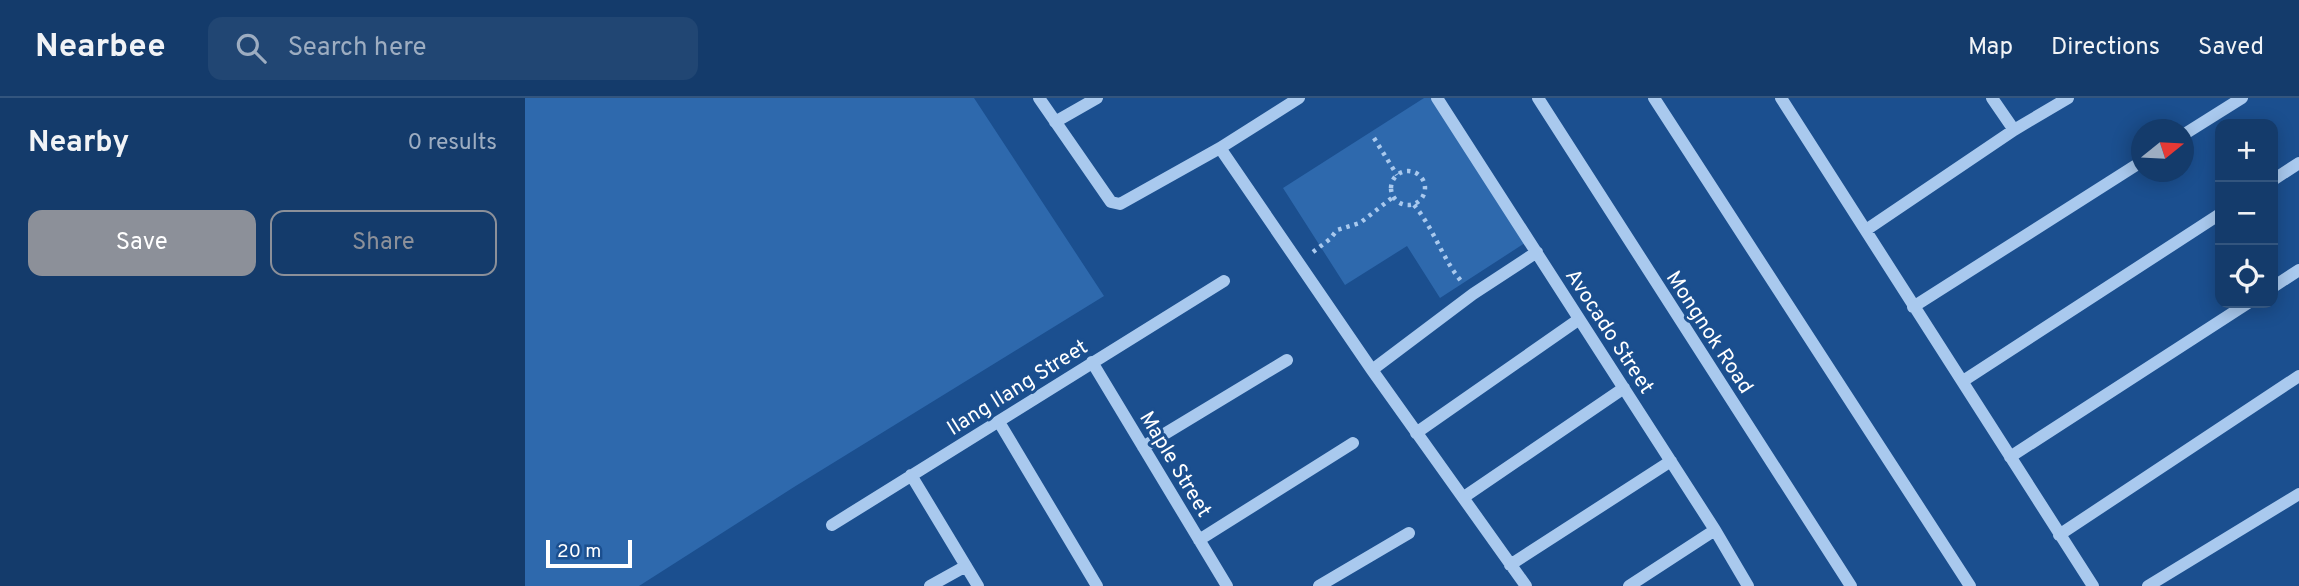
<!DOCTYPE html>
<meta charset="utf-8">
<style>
:root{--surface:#143b6b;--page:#214673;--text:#f1f3f6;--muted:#9dadc1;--line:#33557e;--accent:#8c9099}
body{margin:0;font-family:Overpass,sans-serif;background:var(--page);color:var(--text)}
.controls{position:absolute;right:21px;top:21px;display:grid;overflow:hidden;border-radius:14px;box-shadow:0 4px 18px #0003}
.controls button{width:63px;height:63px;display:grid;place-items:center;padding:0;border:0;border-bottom:2px solid var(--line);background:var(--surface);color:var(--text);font:35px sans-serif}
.compass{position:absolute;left:1606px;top:21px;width:63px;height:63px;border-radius:50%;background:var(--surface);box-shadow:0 4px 18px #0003;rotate:72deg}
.scale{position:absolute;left:21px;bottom:18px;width:86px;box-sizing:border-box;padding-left:7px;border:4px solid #fff;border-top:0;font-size:19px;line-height:24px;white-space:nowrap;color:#fff;-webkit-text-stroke:5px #1b4f8f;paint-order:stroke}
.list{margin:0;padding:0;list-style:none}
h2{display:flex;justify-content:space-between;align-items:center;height:91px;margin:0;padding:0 28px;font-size:30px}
h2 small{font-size:23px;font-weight:400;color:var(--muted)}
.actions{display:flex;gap:14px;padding:21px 28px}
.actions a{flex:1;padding:16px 0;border:2px solid var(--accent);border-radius:14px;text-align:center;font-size:24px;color:var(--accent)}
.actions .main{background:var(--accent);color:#fff}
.icon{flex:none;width:38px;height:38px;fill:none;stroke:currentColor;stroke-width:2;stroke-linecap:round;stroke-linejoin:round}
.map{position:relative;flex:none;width:1774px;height:488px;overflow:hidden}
header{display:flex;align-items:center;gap:42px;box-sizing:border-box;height:98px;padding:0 35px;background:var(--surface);border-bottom:2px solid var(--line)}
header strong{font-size:33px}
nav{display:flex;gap:38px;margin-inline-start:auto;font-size:24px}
.search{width:490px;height:63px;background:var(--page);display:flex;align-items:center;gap:18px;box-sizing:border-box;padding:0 24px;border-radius:14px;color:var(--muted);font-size:26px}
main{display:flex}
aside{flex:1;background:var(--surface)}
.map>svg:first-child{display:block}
.green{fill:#2e69ad}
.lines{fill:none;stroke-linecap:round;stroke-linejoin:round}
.path{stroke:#a9c9ee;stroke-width:4.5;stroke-dasharray:3.5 5;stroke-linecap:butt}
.minor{stroke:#a9c9ee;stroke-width:12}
.labels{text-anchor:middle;stroke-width:6;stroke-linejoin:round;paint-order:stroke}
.street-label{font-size:21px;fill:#fff;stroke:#1b4f8f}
</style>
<header>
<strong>Nearbee</strong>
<div class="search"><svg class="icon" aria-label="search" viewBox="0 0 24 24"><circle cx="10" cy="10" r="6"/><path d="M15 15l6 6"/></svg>Search here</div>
<nav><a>Map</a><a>Directions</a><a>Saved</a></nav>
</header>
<main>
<aside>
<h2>Nearby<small>0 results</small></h2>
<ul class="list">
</ul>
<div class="actions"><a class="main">Save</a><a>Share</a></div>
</aside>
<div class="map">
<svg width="1774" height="488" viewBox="0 0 1774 488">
<rect width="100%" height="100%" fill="#1b4f8f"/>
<path class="green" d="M0 0H449L579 198 269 389 114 488H0Z
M899 0H912L1003 143 915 200 882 148 820 187 758 90Z"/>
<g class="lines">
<path class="path" d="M849 40 872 77
M866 90a17 17 0 1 1 34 0a17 17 0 1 1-34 0Z
M889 107C908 129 917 160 936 183
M788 154 805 141 812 132 835 125 868 99"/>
<path class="minor" d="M514 0 586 104 595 106 695 50 774 0
M912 0 1190 432 1223 488
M1013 0 1326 488
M1129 0 1445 488
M1256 0 1568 488
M1467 0 1489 32
M530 24 572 0
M1658 37 1717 0
M695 50 847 272 1001 488
M1748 82 1774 65
M1341 132 1489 32 1543 0
M1748 189 1774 172
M1388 209 1616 64
M567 264 702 488
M847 272 948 196 1012 154
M1438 283 1695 116
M474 324 572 488
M891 335 1053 222
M618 349 762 262
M1485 359 1723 205
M386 377 453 488
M939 399 1099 290
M307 427 699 183
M1534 437 1774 278
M674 442 828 345
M985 467 1146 363
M405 488 441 468
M794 488 884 435
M1104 488 1190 432
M1623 488 1774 396"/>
</g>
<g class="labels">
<g class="street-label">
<text transform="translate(1085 233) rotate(57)" y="7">Avocado Street</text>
<text transform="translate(1185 234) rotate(57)" y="7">Mongnok Road</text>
<text transform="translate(492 289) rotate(-32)" y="7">Ilang Ilang Street</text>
<text transform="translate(651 366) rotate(59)" y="7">Maple Street</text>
</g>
</g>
</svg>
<div class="controls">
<button>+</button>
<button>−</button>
<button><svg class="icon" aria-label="locate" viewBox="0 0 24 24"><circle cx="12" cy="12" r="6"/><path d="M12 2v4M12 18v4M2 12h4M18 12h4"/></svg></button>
</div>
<svg class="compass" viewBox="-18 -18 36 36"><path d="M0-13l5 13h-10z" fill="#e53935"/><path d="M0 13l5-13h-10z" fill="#9dadc1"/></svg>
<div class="scale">20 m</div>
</div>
</main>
